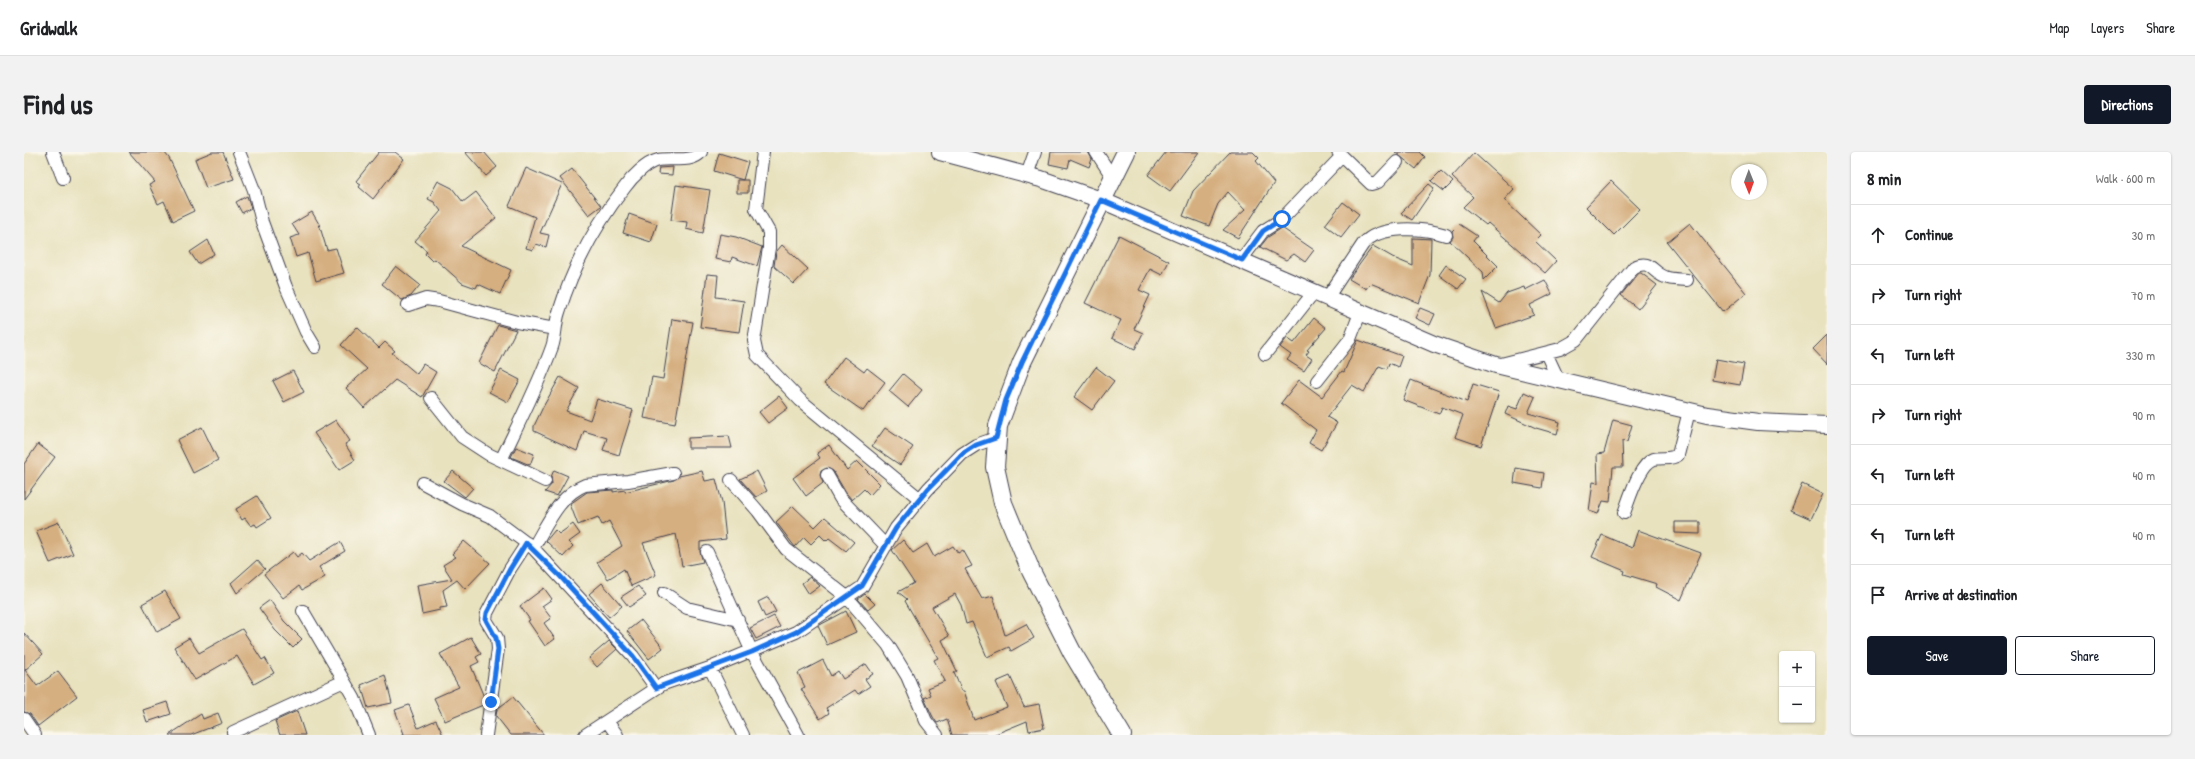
<!DOCTYPE html>
<meta charset="utf-8">
<style>
:root{--surface:#fff;--page:#f2f2f2;--text:#202124;--muted:#757577;--line:#e0e0e0;--accent:#111827}
body{margin:0;font-family:"Patrick Hand",sans-serif;background:var(--page);color:var(--text)}
.controls{position:absolute;right:12px;bottom:12px;display:grid;overflow:hidden;border-radius:4px;box-shadow:0 1px 3px #0004}
.controls button{width:36px;height:36px;display:grid;place-items:center;padding:0;border:0;border-bottom:1px solid var(--line);background:var(--surface);color:var(--text);font:20px sans-serif}
.compass{position:absolute;left:1707px;top:12px;width:36px;height:36px;border-radius:50%;background:var(--surface);box-shadow:0 1px 3px #0004;rotate:179deg}
.stop{position:absolute;width:12px;height:12px;margin:-9px;border:3px solid #1a73e8;border-radius:50%;background:#fff}
.stop.end{background:#1a73e8;border-color:#fff;box-shadow:0 1px 4px #0008}
.list{margin:0;padding:0;list-style:none}
h2{display:flex;justify-content:space-between;align-items:center;height:52px;margin:0;padding:0 16px;font-size:17px}
h2 small{font-size:13px;font-weight:400;color:var(--muted)}
.list li{display:grid;grid-template-columns:26px 1fr auto;gap:12px;align-items:center;box-sizing:border-box;height:60px;padding:0 16px;border-top:1px solid var(--line)}
.list b{display:block;font-size:15px;white-space:nowrap}
.list em{font-size:13px;font-style:normal;color:var(--muted)}
.actions{display:flex;gap:8px;padding:12px 16px}
.actions a{flex:1;padding:9px 0;border:1px solid var(--accent);border-radius:4px;text-align:center;font-size:14px;color:var(--accent)}
.actions .main{background:var(--accent);color:#fff}
.icon{flex:none;width:22px;height:22px;fill:none;stroke:currentColor;stroke-width:2;stroke-linecap:round;stroke-linejoin:round}
.map{position:relative;flex:none;width:1803px;height:583px;overflow:hidden;border-radius:4px}
header{display:flex;align-items:center;gap:24px;box-sizing:border-box;height:56px;padding:0 20px;background:var(--surface);border-bottom:1px solid var(--line)}
header strong{font-size:19px}
nav{display:flex;gap:22px;margin-inline-start:auto;font-size:14px}
.intro{display:flex;align-items:center;justify-content:space-between;box-sizing:border-box;height:96px;padding:0 24px}
h1{margin:0;font-size:28px}
.button{padding:10px 18px;border-radius:4px;background:var(--accent);color:#fff;font-size:14px;font-weight:700}
main{display:flex;gap:24px;padding:0 24px}
aside{flex:1;background:var(--surface);border-radius:4px;box-shadow:0 1px 3px #0004}
.map>svg:first-child{display:block}
.building{fill:#d5af80}
.lines{fill:none;stroke-linecap:round;stroke-linejoin:round}
.street-casing{stroke:#403f4f;stroke-width:14}
.secondary-casing{stroke:#403f4f;stroke-width:18}
.primary-casing{stroke:#403f4f;stroke-width:20}
.street{stroke:#fff;stroke-width:12}
.secondary{stroke:#fff;stroke-width:16}
.primary{stroke:#fff;stroke-width:18}
.route{stroke:#1a73e8;stroke-width:5}
</style>
<header>
<strong>Gridwalk</strong>
<nav><a>Map</a><a>Layers</a><a>Share</a></nav>
</header>
<div class="intro"><h1>Find us</h1><a class="button">Directions</a></div>
<main>
<div class="map">
<svg width="1803" height="583" viewBox="0 0 1803 583">
<rect width="100%" height="100%" fill="#fbf7ec"/>
<filter id="ink" filterUnits="userSpaceOnUse"><feTurbulence type="fractalNoise" baseFrequency=".025" numOctaves="2"/><feDisplacementMap in="SourceGraphic" scale="8" xChannelSelector="R" yChannelSelector="G"/><feConvolveMatrix kernelMatrix="1 2 1 2 8 2 1 2 1" color-interpolation-filters="sRGB"/></filter>
<filter id="wash" filterUnits="userSpaceOnUse"><feTurbulence type="fractalNoise" baseFrequency=".012" numOctaves="4" result="noise"/><feDisplacementMap in="SourceGraphic" scale="16" xChannelSelector="R" yChannelSelector="G"/><feGaussianBlur stdDeviation="0.9" result="paint"/><feColorMatrix in="noise" values="0 0 0 0 0 0 0 0 0 0 0 0 0 0 0 0 0 1.4 0 .05"/><feComposite in="paint" operator="in"/></filter>
<g filter="url(#wash)">
<rect width="100%" height="100%" fill="#e8e2bf"/>
<g id="blocks">
<path class="building" d="M105 0H140L145 6 170 59 149 69 140 49 134 52 125 33 131 30Z
M188 0H199L210 27 182 36 171 7Z
M355 0H371L380 7 349 47 335 35 337 32 332 29Z
M441 0H460L473 15 462 24Z
M1027 0H1064L1068 7 1065 15 1046 7 1044 16 1025 12Z
M1142 0H1175L1146 39 1124 23Z
M1206 0H1229L1235 6 1232 9 1250 31 1214 86 1199 78 1221 58 1204 40 1194 52 1185 74 1159 64 1169 39Z
M1371 0H1396L1401 5 1392 17Z
M695 1 724 10 719 28 690 19Z
M1450 1 1490 37 1480 48 1517 83 1511 89 1532 109 1521 121 1464 71 1462 73 1439 55 1449 45 1428 25Z
M649 15 648 23 634 22 635 16Z
M502 16 538 32 516 81 525 83 522 95 512 92 509 98 502 96 511 65 485 54Z
M548 17 577 54 565 63 536 26Z
M1417 19 1429 30 1420 39 1407 29Z
M713 28H724V41H713Z
M414 29 428 36 439 50 452 40 472 66 437 94 487 118 476 142 454 132 452 136 438 131 411 107 408 109 401 102 403 99 391 89 417 59 410 50 404 47Z
M1587 29 1616 57 1590 83 1562 55Z
M1405 32 1410 36 1388 68 1377 61Z
M652 33 686 38 679 81 662 77 663 70 647 68Z
M223 44 227 56 218 61 212 50Z
M1319 50 1335 62 1317 85 1301 73Z
M288 60 295 72 303 98 312 96 320 121 292 129 284 101 272 105 266 86 275 83 268 72Z
M605 62 633 72 627 90 599 81Z
M1666 71 1722 141 1699 160 1643 90Z
M1435 72 1453 84 1449 89 1474 114 1460 128 1459 120 1426 89 1429 85 1428 79Z
M1258 76 1290 98 1281 110 1270 102 1262 108 1236 95 1244 85Z
M696 82 712 85 738 95 733 114 708 105 707 110 691 107Z
M1095 83 1145 109 1138 123 1126 117 1115 138 1126 143 1110 177 1119 181 1111 197 1088 186 1097 168 1061 151Z
M1389 86 1407 87 1406 123 1395 151 1346 131 1342 137 1325 127 1349 94 1372 107 1389 114Z
M184 88 190 102 174 112 166 100Z
M758 93 784 117 770 132 750 114 752 100Z
M1422 113 1442 127 1434 137 1415 123Z
M372 114 396 133 387 144 378 148 358 132Z
M1615 121H1617L1633 133 1614 157 1597 143Z
M683 122 694 123 692 145 720 149 715 180 676 175Z
M1521 128 1528 142 1506 153 1510 163 1472 176 1458 140 1475 151 1483 141 1500 135 1501 138Z
M1396 156 1411 162 1406 173 1391 166Z
M1290 166 1302 176 1283 198 1285 199 1282 203 1288 207 1280 219 1263 208 1267 203 1256 195 1263 186 1270 191Z
M648 167 669 170 651 272 620 266 628 225 639 227Z
M474 173 492 178 471 220 455 211Z
M333 175 355 196 361 190 371 199 368 201 393 222 399 212 412 220 398 245 371 228 340 256 322 236 343 217 317 193Z
M1803 183V212L1789 197Z
M1334 188 1378 204 1374 215 1365 211 1363 217 1355 214 1340 240 1328 233 1303 265 1313 271 1297 298 1285 291 1292 278 1257 251 1275 228 1298 245 1318 219 1320 220Z
M820 205 840 220 843 216 861 230 839 259 800 232Z
M1692 207 1720 212 1716 233 1688 228Z
M1072 215 1090 229 1068 258 1050 245Z
M477 218 496 228 484 250 465 240Z
M269 219 280 240 260 250 249 229Z
M879 222 898 238 884 255 865 239Z
M536 225 555 236 542 259 566 268 573 247 609 258 595 303 579 298 583 286 560 279 553 299 510 279V274L519 255Z
M1387 228 1443 250 1449 232 1475 240 1457 294 1431 285 1439 263 1418 255 1415 262 1379 248Z
M1500 240 1511 245 1504 261 1536 270 1533 282 1512 276 1481 262 1484 254 1493 257Z
M755 244 764 256 744 271 735 260Z
M312 268 326 289 321 292 331 308 315 318 290 281Z
M1589 268 1608 273 1603 290 1598 289 1599 315H1589L1586 350 1579 349 1574 362 1565 359 1569 330 1574 331 1573 302 1580 301Z
M178 275 194 308 169 321 153 288Z
M861 276 889 295 876 313 848 294Z
M705 284 708 296H664V286Z
M14 292 31 305 0 347V312Z
M805 293 823 318 833 309 856 332 846 343 840 337 828 348 822 341 809 319 803 316 797 319 796 323 799 331 782 344 769 326 796 306 793 301Z
M492 295 510 302 506 313 487 305Z
M1492 316 1520 321 1518 336 1490 331Z
M530 318 544 324 533 344 521 340 528 332 527 325Z
M429 319 449 336 441 345 420 329Z
M678 319 681 329 692 327 698 350 702 387 676 390V400L679 410 658 414 652 382 619 391 632 423 607 434 600 417 584 427 573 410 598 394 585 369 578 373 574 365 554 373 546 352 563 340 589 338V340L601 338V340L650 328 655 324Z
M733 319 743 339 732 345 716 327Z
M1778 332 1799 342 1787 367 1767 358Z
M233 344 247 366 233 375 231 372 227 374 221 366 218 368 212 357Z
M769 354 791 375 801 365 830 390 822 399 805 386 802 389 796 383 787 392 780 385 771 395 752 370Z
M35 370 49 402 26 411 12 379Z
M1651 370H1676V382L1651 381Z
M549 372 556 382 545 390 549 394 539 405 522 389 531 378 535 382Z
M1614 378 1677 401 1657 448 1632 435 1633 432 1600 422 1601 419 1568 405 1578 383 1608 396Z
M879 388 889 401 903 392 910 405 929 394 934 401 939 398 948 414 941 417 958 447 969 444 981 483 1002 472 1010 486 987 499 985 495 963 505 948 470 942 472 937 453 931 442 908 455 925 484 918 488 933 519 930 521 938 539H940L950 568 983 555 972 530 986 524 1000 555 1015 552 1020 576 1005 579 1003 569 969 583H928L923 567 913 571 909 565 900 546 907 543 904 536 921 529 910 508 914 506 881 449 883 447 874 440 890 431 868 398Z
M440 389 466 411 441 437 433 428 419 438 423 455 416 456V458L398 462 393 433 428 427 419 413 432 405 428 402Z
M316 390 321 399 295 415 301 425 278 438 275 434 259 446 240 422 269 400 273 405 278 401 285 409Z
M233 408 241 417 213 441 207 431Z
M786 425 796 434 785 442 778 431Z
M578 431 598 454 585 465 565 442Z
M614 434 622 444 605 455 597 445Z
M520 436 528 447 518 454 527 466 520 471 531 487 521 494 504 469 506 468 496 454Z
M141 439 157 467 133 480 118 452Z
M841 442 851 452 844 458 834 447Z
M744 445 752 460 741 465 734 450Z
M246 448 260 469 278 487 269 496 251 478 235 456Z
M822 459 832 480 803 493 794 474Z
M750 464 756 475 732 487 726 476Z
M617 468 639 496 625 507 603 479Z
M218 477 238 508 241 506 250 521 230 532 213 504 171 528 150 495 165 486 175 501Z
M0 481 19 502 1 518 13 534 34 519 53 544 14 574 6 562 0 560Z
M447 485 457 502 452 505 455 510 447 514 460 545 459 553 421 569 410 546 435 535 416 502Z
M585 489 593 497 573 515 565 506Z
M799 508 807 524 814 519 819 527 842 512 849 522 841 527 846 534 834 542 831 538 802 556 805 561 796 567 777 537 781 535 774 521Z
M361 523 368 551 344 556 337 533Z
M489 545 520 583H487L472 564 473 557Z
M143 550 147 562 123 570 119 558Z
M385 553 394 576 412 568 419 583H378L380 582 371 558Z
M273 559 281 583H256L251 569Z
M194 561 198 571 167 583H145L177 562 179 567Z"/>
</g>
</g>
<g filter="url(#ink)">
<use href="#blocks" fill-opacity="0" stroke="#403f4f" stroke-width="1"/>
<g class="lines">
<defs>
<path id="street" d="M29 0 39 26
M215 0 230 38 238 70 262 135 282 180 291 195
M739 0 732 57 745 80V96L730 189 733 203 776 248 896 347
M1072 0 1089 26
M1314 0 1347 32 1354 30 1373 10
M1003 23 1011 0
M1217 108 1239 79 1258 67 1317 5
M1303 146 1339 92C1356 72 1400 76 1422 83
M384 153 402 147 415 149 493 170 531 177
M1522 201 1535 229
M1241 202 1290 140
M1473 213 1536 197 1552 188 1610 115C1627 107 1627 120 1641 125 1648 128 1656 127 1663 128
M1293 229 1326 187 1336 161
M407 246 438 285 464 302 521 329
M477 308C495 271 514 234 528 195 532 184 531 171 535 160 549 115 572 72 601 35 608 25 622 11 634 8 647 5 667 12 677 0
M803 323 816 346 862 394
M707 328 734 359 762 397 823 445 864 493 883 524 902 569 913 583
M399 331 438 352 466 364 509 396 609 504 632 536
M1600 361C1605 348 1615 312 1630 307 1638 305 1647 308 1654 303L1665 259
M509 396C523 373 535 343 561 333L604 329 649 321
M683 400 728 500 774 583
M640 441 663 456 714 468
M279 459 330 546 345 583
M686 516 719 583
M0 567 11 583
M583 569 593 583
M209 580 320 529
M462 583 474 497 473 486 462 468 463 461 486 417 503 391
M561 583 639 532 686 516 772 480 838 435 872 376 904 337 938 302 952 293 972 286"/>
<path id="secondary" d="M916 0 1017 27 1077 48 1410 192 1472 213 1683 263 1734 270 1803 273"/>
<path id="primary" d="M1098 583 1048 500 1007 419 979 351 971 315 974 274 998 210 1102 0"/>
</defs>
<use href="#street" class="street-casing"/>
<use href="#secondary" class="secondary-casing"/>
<use href="#primary" class="primary-casing"/>
<use href="#street" class="street"/>
<use href="#secondary" class="secondary"/>
<use href="#primary" class="primary"/>
</g>
</g>
<g class="lines" filter="url(#ink)">
<path class="route" d="M467 550 474 497 472 486 462 468 463 461 486 417 502 391 536 424 609 504 632 536 728 500 772 480 838 434 872 376 904 337 938 302 952 293 972 286 982 248 998 210 1077 48 1218 108 1239 79 1258 67"/>
</g>
</svg>
<div class="controls">
<button>+</button>
<button>−</button>
</div>
<svg class="compass" viewBox="-18 -18 36 36"><path d="M0-13l5 13h-10z" fill="#e53935"/><path d="M0 13l5-13h-10z" fill="#757577"/></svg>
<div class="stop" style="left:1258px;top:67px"></div>
<div class="stop end" style="left:467px;top:550px"></div>
</div>
<aside>
<h2>8 min<small>Walk · 600 m</small></h2>
<ul class="list">
<li><svg class="icon" aria-label="ahead" viewBox="0 0 24 24"><path d="M12 20V5M6 11l6-6 6 6"/></svg><div><b>Continue</b></div><em>30 m</em></li>
<li><svg class="icon" aria-label="right" viewBox="0 0 24 24"><path d="M7 20v-9h11M14 6l5 5-5 5"/></svg><div><b>Turn right</b></div><em>70 m</em></li>
<li><svg class="icon" aria-label="left" viewBox="0 0 24 24"><path d="M17 20v-9H6M10 6l-5 5 5 5"/></svg><div><b>Turn left</b></div><em>330 m</em></li>
<li><svg class="icon" aria-label="right" viewBox="0 0 24 24"><path d="M7 20v-9h11M14 6l5 5-5 5"/></svg><div><b>Turn right</b></div><em>90 m</em></li>
<li><svg class="icon" aria-label="left" viewBox="0 0 24 24"><path d="M17 20v-9H6M10 6l-5 5 5 5"/></svg><div><b>Turn left</b></div><em>40 m</em></li>
<li><svg class="icon" aria-label="left" viewBox="0 0 24 24"><path d="M17 20v-9H6M10 6l-5 5 5 5"/></svg><div><b>Turn left</b></div><em>40 m</em></li>
<li><svg class="icon" aria-label="arrive" viewBox="0 0 24 24"><path d="M6 21V4h12l-3 4 3 4H6"/></svg><div><b>Arrive at destination</b></div></li>
</ul>
<div class="actions"><a class="main">Save</a><a>Share</a></div>
</aside>
</main>
